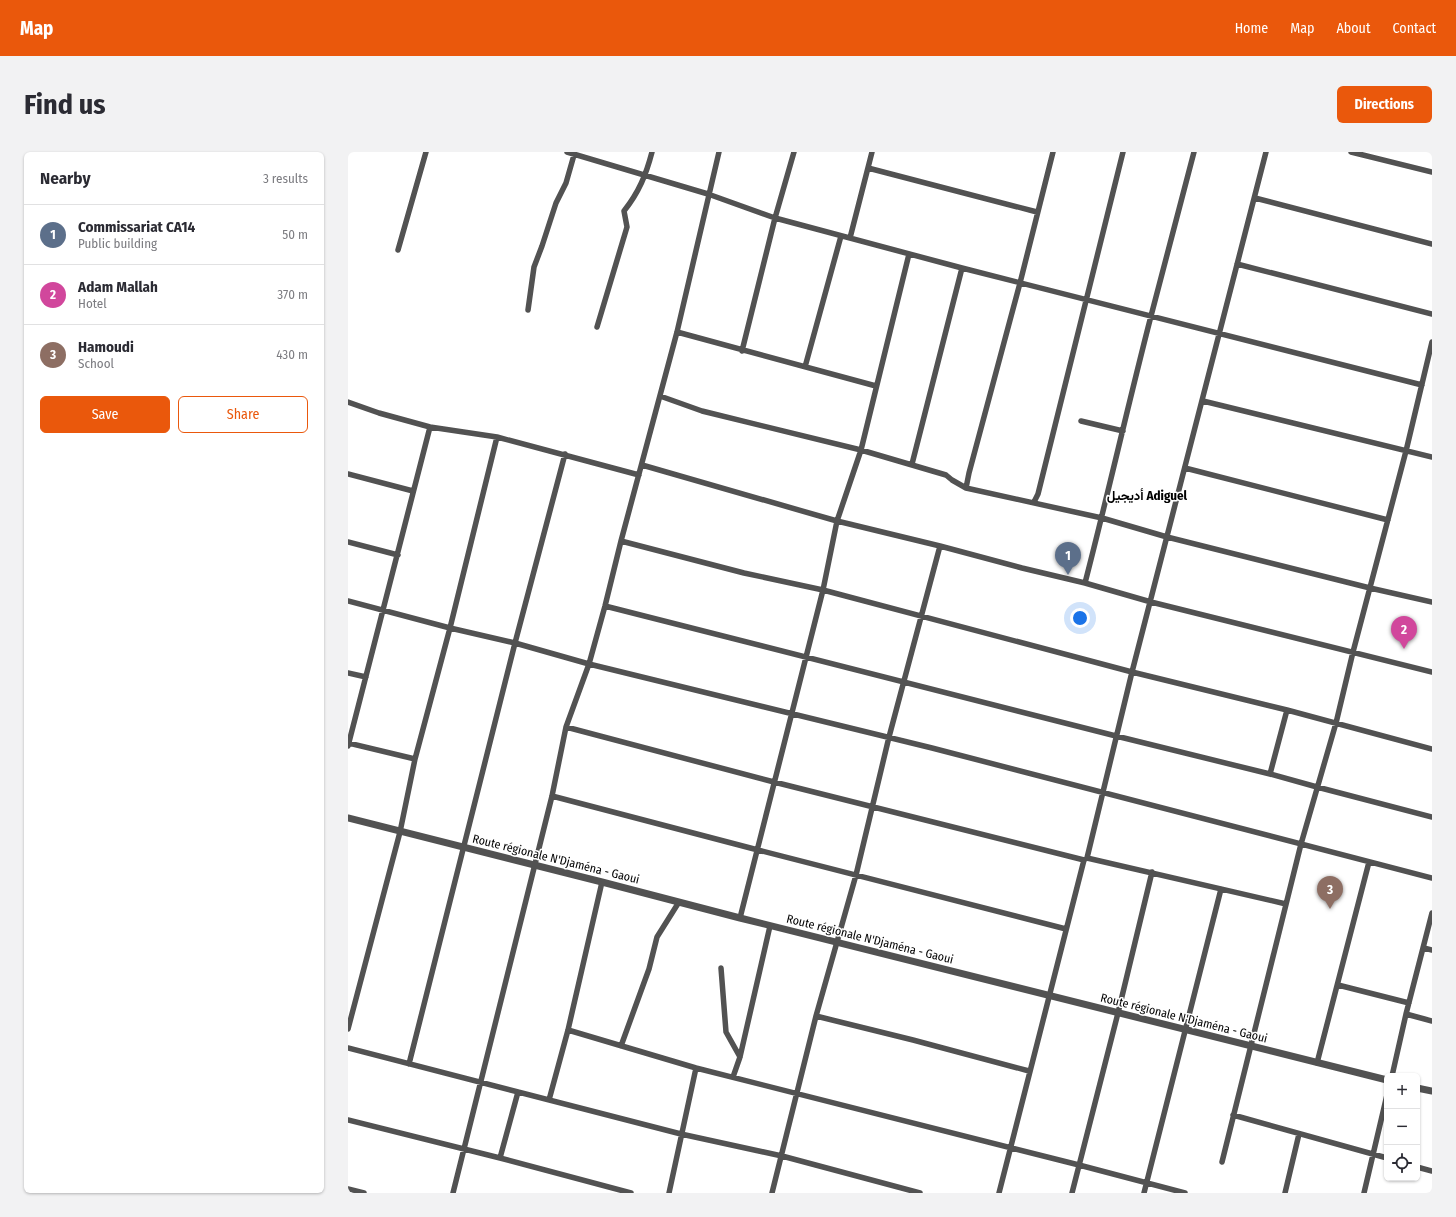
<!DOCTYPE html>
<meta charset="utf-8">
<style>
:root{--surface:#fff;--page:#f2f2f3;--text:#2b2b33;--muted:#7c7c81;--line:#e1e1e2;--accent:#ea580c}
body{margin:0;font-family:"Fira Sans Condensed",Vazirmatn,sans-serif;background:var(--page);color:var(--text)}
.controls{position:absolute;right:12px;bottom:12px;display:grid;overflow:hidden;border-radius:6px;box-shadow:0 1px 3px #0004}
.controls button{width:36px;height:36px;display:grid;place-items:center;padding:0;border:0;border-bottom:1px solid var(--line);background:var(--surface);color:var(--text);font:20px sans-serif}
.you{position:absolute;left:732px;top:466px;width:14px;height:14px;margin:-10px;border:3px solid #fff;border-radius:50%;background:#1a73e8;box-shadow:0 0 0 6px #1a73e833}
.badge{display:grid;place-items:center;width:26px;height:26px;border-radius:50%;background:var(--accent);color:#fff;font-size:13px;font-weight:700}
.pin{position:absolute;translate:-50% -33px;filter:drop-shadow(0 1px 2px #0008)}
.pin::after{content:'';position:absolute;top:21px;width:14px;height:12px;background:inherit;clip-path:polygon(0 0,100% 0,50% 100%)}
.list{margin:0;padding:0;list-style:none}
h2{display:flex;justify-content:space-between;align-items:center;height:52px;margin:0;padding:0 16px;font-size:17px}
h2 small{font-size:13px;font-weight:400;color:var(--muted)}
.list li{display:grid;grid-template-columns:26px 1fr auto;gap:12px;align-items:center;box-sizing:border-box;height:60px;padding:0 16px;border-top:1px solid var(--line)}
.list b{display:block;font-size:15px;white-space:nowrap}
.list p{margin:0;font-size:13px;white-space:nowrap;color:var(--muted)}
.list em{font-size:13px;font-style:normal;color:var(--muted)}
.actions{display:flex;gap:8px;padding:12px 16px}
.actions a{flex:1;padding:9px 0;border:1px solid var(--accent);border-radius:6px;text-align:center;font-size:14px;color:var(--accent)}
.actions .main{background:var(--accent);color:#fff}
.icon{flex:none;width:22px;height:22px;fill:none;stroke:currentColor;stroke-width:2;stroke-linecap:round;stroke-linejoin:round}
.map{position:relative;flex:none;width:1084px;height:1041px;overflow:hidden;border-radius:6px}
header{display:flex;align-items:center;gap:24px;box-sizing:border-box;height:56px;padding:0 20px;background:var(--accent);color:#fff}
header strong{font-size:19px}
nav{display:flex;gap:22px;margin-inline-start:auto;font-size:14px}
.intro{display:flex;align-items:center;justify-content:space-between;box-sizing:border-box;height:96px;padding:0 24px}
h1{margin:0;font-size:28px}
.button{padding:10px 18px;border-radius:6px;background:var(--accent);color:#fff;font-size:14px;font-weight:700}
main{display:flex;gap:24px;padding:0 24px}
aside{flex:1;background:var(--surface);border-radius:6px;box-shadow:0 1px 3px #0004}
.map>svg:first-child{display:block}
.lines{fill:none;stroke-linecap:round;stroke-linejoin:round}
.minor{stroke:#525252;stroke-width:5.5}
.tertiary{stroke:#525252;stroke-width:7}
.labels{text-anchor:middle;stroke-width:3;stroke-linejoin:round;paint-order:stroke}
.street-label{font-size:12px;fill:#000;stroke:#fff}
.neighbourhood-label{font-size:13px;font-weight:bold;fill:#000;stroke:#fff}
</style>
<header>
<strong>Map</strong>
<nav><a>Home</a><a>Map</a><a>About</a><a>Contact</a></nav>
</header>
<div class="intro"><h1>Find us</h1><a class="button">Directions</a></div>
<main>
<aside>
<h2>Nearby<small>3 results</small></h2>
<ul class="list">
<li><span class="badge" style="background:#5c6f8a">1</span><div><b>Commissariat CA14</b><p>Public building</p></div><em>50 m</em></li>
<li><span class="badge" style="background:#d1479c">2</span><div><b>Adam Mallah</b><p>Hotel</p></div><em>370 m</em></li>
<li><span class="badge" style="background:#8d6e63">3</span><div><b>Hamoudi</b><p>School</p></div><em>430 m</em></li>
</ul>
<div class="actions"><a class="main">Save</a><a>Share</a></div>
</aside>
<div class="map">
<svg width="1084" height="1041" viewBox="0 0 1084 1041">
<rect width="100%" height="100%" fill="#fff"/>
<g class="lines">
<path class="minor" d="M219 0 360 42 427 66 614 116 1074 233
M1003 0 1084 20
M520 16 689 60
M907 46 1084 92
M502 86 524 0
M50 98 78 0
M889 112 1084 162
M180 158 186 115 194 94 208 51 218 31 226 3
M249 175 279 75 276 59C291 40 298 23 304 0
M329 180 528 234
M394 199 427 66 446 0
M457 215 493 84
M312 244 354 259 513 298 598 323 604 328 618 336 754 366 819 385 1022 436 1084 450
M855 249 1084 305
M0 250 31 261 82 275 149 285 291 323
M733 269 775 279
M564 312 614 116
M294 313 489 369 592 394 674 416 737 431 803 450 1084 520
M837 316 1040 368
M0 322 65 339
M618 336 621 321 672 131 705 0
M686 350 690 342 775 0
M273 389 396 421 475 438 784 520 939 558 1084 597
M0 390 50 403
M737 431C760 342 780 253 803 164 817 109 832 55 846 0
M0 449 102 476 167 491 241 512 584 596 1084 726
M257 454 768 584 922 622 969 635 1084 665
M0 521 18 525
M218 575 426 630 736 708
M0 591 67 607
M0 594 82 275
M922 622 939 558
M204 644 410 698 718 777
M739 706 938 752
M392 766 475 438 489 369 513 298 561 102
M1076 796 1084 798
M373 816 378 880 392 905
M990 833 1061 851
M1058 862 1084 869
M468 864 565 888 681 919
M0 877 52 680 67 607 102 476 149 285
M220 878 348 916 731 1013 837 1041
M273 894 301 817 309 785 331 750
M0 896 333 982 434 1004 572 1041
M969 911 1021 710
M61 912 167 491 217 302
M1044 924 1058 862 1084 761
M385 925 392 905 422 774
M201 948 220 878 254 730
M885 963 1039 1006
M0 968 152 1006 283 1041
M152 1006 170 940
M874 1010 953 692 988 571 1005 500 1058 299 1084 190
M1069 1015 1084 1019
M0 1037 16 1041
M105 1041 204 644 218 575 241 512 257 454 273 389 329 180 371 0
M321 1041 348 916
M424 1041 468 864 508 723 541 585 592 394
M651 1041 736 708 739 706 784 520 918 0
M724 1041 770 861 804 720
M796 1041 873 737
M937 1041 951 982
M1016 1041 1039 943"/>
<path class="tertiary" d="M0 666 254 730 392 766 1039 928
M1069 936 1084 939"/>
</g>
<g class="labels">
<g class="street-label">
<text transform="translate(208 707) rotate(14)" y="4">Route régionale N'Djaména - Gaoui</text>
<text transform="translate(522 787) rotate(14)" y="4">Route régionale N'Djaména - Gaoui</text>
<text transform="translate(836 866) rotate(14)" y="4">Route régionale N'Djaména - Gaoui</text>
</g>
<g class="neighbourhood-label">
<text x="799" y="348">أديجيل Adiguel</text>
</g>
</g>
</svg>
<div class="controls">
<button>+</button>
<button>−</button>
<button><svg class="icon" aria-label="locate" viewBox="0 0 24 24"><circle cx="12" cy="12" r="6"/><path d="M12 2v4M12 18v4M2 12h4M18 12h4"/></svg></button>
</div>
<div class="you"></div>
<div class="pin badge" style="left:720px;top:423px;background:#5c6f8a">1</div>
<div class="pin badge" style="left:1056px;top:497px;background:#d1479c">2</div>
<div class="pin badge" style="left:982px;top:757px;background:#8d6e63">3</div>
</div>
</main>
